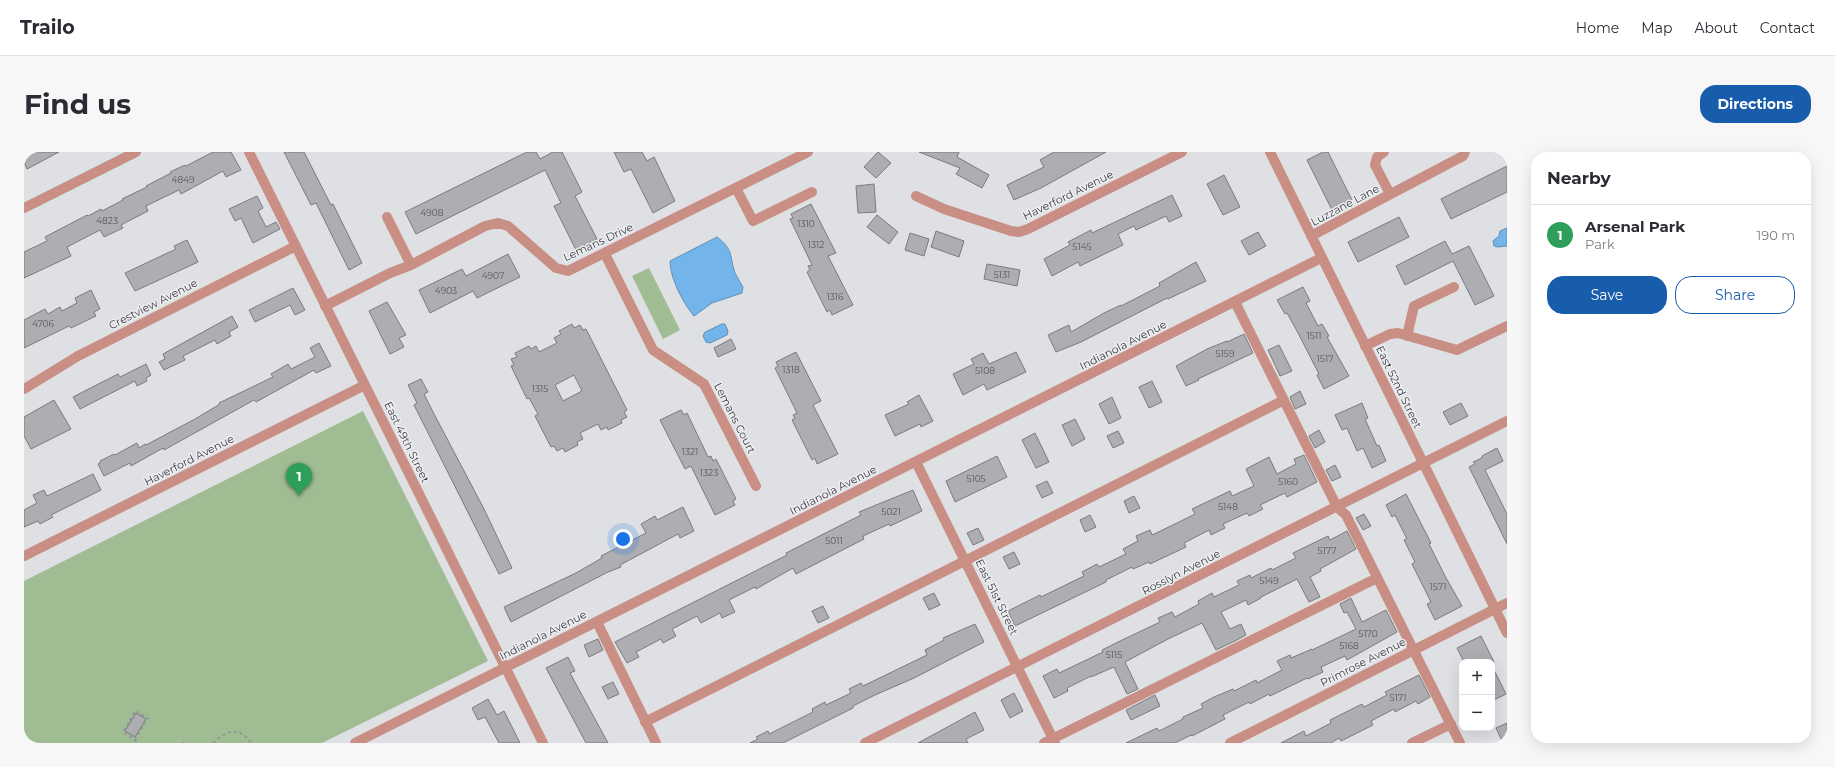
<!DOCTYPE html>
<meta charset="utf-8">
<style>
:root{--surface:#fff;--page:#f7f7f7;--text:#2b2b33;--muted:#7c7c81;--line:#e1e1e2;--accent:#185cac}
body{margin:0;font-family:Montserrat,sans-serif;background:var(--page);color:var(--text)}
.controls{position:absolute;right:12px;bottom:12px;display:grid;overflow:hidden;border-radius:8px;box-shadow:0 4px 16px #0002}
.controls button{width:36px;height:36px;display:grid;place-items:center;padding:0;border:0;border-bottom:1px solid var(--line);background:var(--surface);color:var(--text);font:20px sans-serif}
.you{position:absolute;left:599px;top:387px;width:14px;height:14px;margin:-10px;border:3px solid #fff;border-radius:50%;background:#1a73e8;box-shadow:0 0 0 6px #1a73e833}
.badge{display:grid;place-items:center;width:26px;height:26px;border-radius:50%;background:var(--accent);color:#fff;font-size:13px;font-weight:700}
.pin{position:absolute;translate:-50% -33px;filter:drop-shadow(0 1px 2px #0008)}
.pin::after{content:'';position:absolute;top:21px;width:14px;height:12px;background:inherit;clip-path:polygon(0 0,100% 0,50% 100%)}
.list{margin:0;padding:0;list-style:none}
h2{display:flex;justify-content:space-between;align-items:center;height:52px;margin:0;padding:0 16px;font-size:17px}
h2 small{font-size:13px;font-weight:400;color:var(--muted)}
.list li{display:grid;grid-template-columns:26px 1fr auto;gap:12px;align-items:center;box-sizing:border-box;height:60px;padding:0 16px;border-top:1px solid var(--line)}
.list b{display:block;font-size:15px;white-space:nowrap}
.list p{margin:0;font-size:13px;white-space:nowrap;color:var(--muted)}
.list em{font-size:13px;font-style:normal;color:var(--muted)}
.actions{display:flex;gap:8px;padding:12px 16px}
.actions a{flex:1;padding:9px 0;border:1px solid var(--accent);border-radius:16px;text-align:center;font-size:14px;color:var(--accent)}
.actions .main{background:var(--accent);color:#fff}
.map{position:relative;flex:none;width:1483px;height:591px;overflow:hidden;border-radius:16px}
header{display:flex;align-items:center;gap:24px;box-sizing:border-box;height:56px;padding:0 20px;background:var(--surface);border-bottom:1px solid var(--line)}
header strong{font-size:19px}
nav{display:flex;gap:22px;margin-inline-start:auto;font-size:14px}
.intro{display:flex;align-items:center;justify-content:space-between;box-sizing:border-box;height:96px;padding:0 24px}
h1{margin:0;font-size:28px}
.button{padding:10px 18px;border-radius:16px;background:var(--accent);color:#fff;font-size:14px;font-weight:700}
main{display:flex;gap:24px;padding:0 24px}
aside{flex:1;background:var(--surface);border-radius:16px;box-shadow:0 4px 16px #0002}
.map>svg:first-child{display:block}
.green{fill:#9fbc92}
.water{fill:#73b4ea;stroke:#6290b6}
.building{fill:#aeadb1;stroke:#7b7a7e;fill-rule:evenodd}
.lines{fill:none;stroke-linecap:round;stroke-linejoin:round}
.path{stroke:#959699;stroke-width:2;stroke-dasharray:3 3;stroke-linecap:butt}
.minor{stroke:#c98e84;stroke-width:10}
.labels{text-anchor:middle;stroke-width:3;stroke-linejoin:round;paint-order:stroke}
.number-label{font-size:9px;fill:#58585b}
.street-label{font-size:11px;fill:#3c3c3e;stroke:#eceef2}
</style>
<header>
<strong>Trailo</strong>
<nav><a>Home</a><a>Map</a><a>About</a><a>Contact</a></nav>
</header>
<div class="intro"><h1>Find us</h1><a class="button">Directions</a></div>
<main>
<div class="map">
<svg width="1483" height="591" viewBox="0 0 1483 591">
<rect width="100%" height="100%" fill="#dfe0e4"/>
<path class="green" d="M625 116 656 178 639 187 608 124Z
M339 259 464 509 298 591H0V429Z"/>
<path class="water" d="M1483 76V94L1474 95 1470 94 1469 89 1475 84 1476 79Z
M693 85C710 98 705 103 711 121 713 125 716 130 719 135L718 141 688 151 670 164C659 151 646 126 646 109Z
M698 172H701L704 179 703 183 686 191 682 190 679 184 681 180Z"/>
<path class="building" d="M0 0H35L3 17 0 10Z
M189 0H207L217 18 202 25 199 19 157 42 155 38 122 54 124 59 97 73 99 76 80 85 76 78 43 95 47 104 0 126V100L23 89 21 85 63 63 64 64 77 57 78 59 99 48 98 47 123 35 122 34 147 21 146 20 161 13 162 14Z
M260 0H280L307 53 309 52 338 111 325 118 292 51 287 53Z
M503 0H512L516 7 529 0H538L558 40 551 44 573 87 552 98 530 54 537 51 521 18 392 82 381 60Z
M590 0H618L623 9 630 5 651 49 629 61 607 17 600 20Z
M854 0 867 11 852 26 840 15Z
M895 0H935L933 5 965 23 958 36 932 22 936 16Z
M1030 0H1082L1017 36 990 48 983 33 1020 15 1016 8Z
M1299 0H1304L1328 48 1308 58 1283 8Z
M1483 14V40L1427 67 1417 47Z
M1200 23 1216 55 1199 63 1183 32Z
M850 32 852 60 834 61 832 34Z
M1148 43 1158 64 1145 70 1142 64 1112 78 1110 74 1094 82 1099 93 1056 114 1054 110 1028 124 1020 107 1046 93 1044 90 1067 78 1068 81Z
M233 44 239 56 234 59 242 75 252 70 256 77 229 91 217 66 211 69 205 57Z
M787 52 812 101 804 104 829 153 808 163 806 158 803 160 783 120 786 118 784 114 788 113 766 67 769 66 767 62Z
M853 63 874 80 865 92 843 75Z
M1375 65 1385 85 1334 110 1324 90Z
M912 79 940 89 935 105 907 95Z
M1234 80 1242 94 1225 103 1217 89Z
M886 81 905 87 900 104 881 98Z
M163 88 174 110 111 139 101 121 152 97 150 94Z
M1421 89 1428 102 1445 94 1470 144 1451 153 1429 109 1381 133 1372 114Z
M484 102 496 125 453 146 449 139 406 161 395 138 438 117 442 124Z
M1172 110 1182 129 1144 147 1143 146 1057 190 1032 200 1024 183 1045 173 1047 180 1080 161 1097 153V154L1136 134 1135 131Z
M963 112 996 118 993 134 960 127Z
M1279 135 1286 149 1282 151 1294 174 1298 172 1305 184 1303 185 1325 224 1300 237 1293 223 1295 222 1273 179 1263 161 1261 162 1253 148Z
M269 136 281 158 271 163 266 153 231 170 225 158Z
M67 138 76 157 70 160 72 164 47 176 45 174 0 196V168L21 157 24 162 36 155 38 159 53 151 51 146Z
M363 150 382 183 375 186 380 195 366 202 345 159Z
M208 164 214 175 205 180 207 184 193 192 191 188 159 204 161 208 140 218 135 210 141 207 139 202Z
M548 172 550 176 556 173 559 178 562 177 603 258 600 260 603 265 597 268 598 271 584 278 583 275 577 278 574 272 556 281 559 287 553 290 554 293 541 300 539 296 533 299 530 294 527 295 511 264 514 262 505 246 503 247 487 214 490 213 487 207 493 205 491 201 505 194 507 197 512 194 515 200 533 191 530 186 537 182 535 179ZM550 223 558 239 539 249 531 233Z
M1220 182 1229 201 1174 227 1175 228 1162 234 1152 214 1183 197 1203 189V190Z
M707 187 712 197 694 205 690 196Z
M295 191 307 214 292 221 290 218 232 250 230 248 140 298 139 296 107 314 106 311 80 324 74 312 77 310 76 309 90 302 91 303 113 291 115 296 121 292 122 293 171 267 196 252 195 251 249 225 247 222 264 212 267 217 291 205 286 196Z
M1255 193 1268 219 1256 224 1244 198Z
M772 200 797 249 789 253 814 302 793 312 791 306 788 308 768 268 771 266 769 263 773 261 751 216 754 214 752 210Z
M992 200 1002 220 963 238 960 232 939 243 929 222 950 212 947 207 959 201 965 212Z
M122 212 127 223 122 226 123 229 113 234 111 229 56 257 49 245 94 222 96 225Z
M397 227 404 240 400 242 409 260 460 357 488 416 475 422 390 253 393 251 384 233Z
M1128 229 1138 250 1125 256 1115 235Z
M1276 239 1282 252 1271 257 1266 245Z
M895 243 909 269 897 275 896 272 871 284 861 263 885 252 883 250Z
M1088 245 1097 266 1085 272 1075 252Z
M30 248 47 277 7 297 0 284V265Z
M1338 251 1344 266 1341 267 1353 294 1355 293 1362 309 1348 316 1339 296 1333 299 1323 276 1318 278 1311 263Z
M1437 251 1444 264 1426 273 1419 260Z
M657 258 660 263 663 261 684 305 687 304 689 309 692 307 712 347 709 349 711 353 691 363 667 314 661 317 636 268Z
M1051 267 1061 287 1048 294 1038 273Z
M1295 278 1301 290 1291 296 1285 284Z
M1094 279 1100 291 1089 296 1083 284Z
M1011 281 1025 310 1012 316 998 288Z
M1473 296 1479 309 1461 318 1483 362V392L1445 315 1451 312 1449 310 1458 306V304Z
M1280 303 1293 330 1263 345 1261 341 1236 353 1239 357 1225 364 1223 361 1199 372 1201 376 1187 383 1185 378 1160 391 1162 395 1126 412 1125 410 1109 417 1108 415 1082 428V430L991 474 984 459 1016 443 1017 445 1060 424 1058 420 1073 412 1075 415 1102 402 1099 397 1114 389 1112 384 1126 378 1128 383 1151 372 1171 362 1168 357 1206 339 1208 344 1230 334 1222 317 1245 305 1253 322 1272 312 1270 307Z
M973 304 983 325 931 350 922 329Z
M1311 313 1317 325 1308 329 1302 318Z
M69 322 77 338 27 363 29 365 16 372 14 369 0 375V358L13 351 9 343 20 338 23 344Z
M1023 329 1029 341 1018 346 1012 334Z
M889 338 898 359 866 374 865 372 839 384 840 387 772 422 769 416 732 437 731 435 705 448 711 460 698 466 696 461 677 471 673 464 648 477 652 484 639 491 637 487 612 500 615 505 603 511 591 490 763 403 762 401 837 363 835 360Z
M1382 342 1407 391 1405 392 1421 424 1438 454 1411 468 1403 452 1407 450 1388 412 1391 410 1380 388 1383 387 1371 363 1368 365 1362 353Z
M1110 344 1116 356 1105 361 1100 349Z
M659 355 670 379 656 386 654 382 596 413 597 415 584 420 487 470 480 455 552 421 578 406 577 404 622 381 617 372 631 364 633 368Z
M1340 362 1347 374 1339 378 1332 366Z
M1066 363 1072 375 1061 380 1056 368Z
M954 376 960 388 949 393 943 381Z
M1323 379 1332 397 1296 417 1297 419 1286 425 1296 445 1285 450 1273 427 1237 445V446L1224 453 1222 448 1197 460 1206 477 1217 472 1222 483 1211 489 1192 498 1178 471 1144 487 1101 510 1114 537 1103 542 1090 515 1067 525V524L1043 536 1044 539 1030 546 1019 524 1033 517 1035 521 1079 500 1078 498 1092 491 1136 470 1134 466 1148 460 1151 465 1175 452 1174 449 1188 441 1190 445 1215 433 1213 429 1226 423 1227 426 1247 416 1248 418 1272 406 1269 401 1304 384 1306 388Z
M990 400 996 412 985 417 979 405Z
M910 441 916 453 905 458 899 446Z
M1327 446 1338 470 1362 458 1373 480 1323 508 1321 504 1297 515 1299 520 1284 527 1283 526 1246 544 1245 542 1226 552 1225 550 1199 563 1201 567 1168 584 1167 583 1151 591H1102L1133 576 1135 579 1159 567V565L1179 556 1177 552 1190 545 1209 537 1210 539 1232 528 1233 531 1258 518 1253 509 1266 503 1267 506 1288 497V498L1332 477 1323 460 1320 461 1316 452Z
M799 454 805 466 794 471 788 459Z
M951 472 960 490 890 526 851 543 829 554V556L759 591H726L734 587 732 585 744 579 745 582 789 560 788 557 801 550 802 553 827 541 825 537 837 531 839 534 903 503 901 498 920 488 919 486Z
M1457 484 1470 510H1440L1433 496Z
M574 487 579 498 565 505 560 493Z
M544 505 551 519 546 521 584 591H562L522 516Z
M1468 514 1482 542 1468 549Z
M1395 523 1406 545 1394 552 1392 549 1371 560 1370 557 1347 569 1349 573 1317 589 1315 586 1307 591H1257L1280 579 1282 584 1307 571 1306 568 1338 552 1340 555 1363 543 1361 540Z
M589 530 595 542 584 547 578 535Z
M990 541 999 559 986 566 977 548Z
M1131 543 1136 554 1107 568 1102 558Z
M464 547 473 563 480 559 496 591H475L461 565 454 568 448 556Z
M951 560 960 578 942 587 944 591H894Z
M112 561 122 567 111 585 101 579Z
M1483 571V591H1479L1472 576Z"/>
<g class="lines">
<path class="path" d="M111 588 124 566 111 559 99 580 111 588 113 591
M159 591V590
M189 591C203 578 215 574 227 591"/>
<path class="minor" d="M225 0 519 591
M1246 0 1483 481
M1360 0 1353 5 1351 13 1366 42
M712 36 729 69 788 40
M892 44 920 57 987 79 995 80 1004 77 1158 0
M0 56 112 0
M363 65 387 113 461 74 474 71 484 74 532 116 544 119 784 0
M1287 84 1439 4 1441 0
M581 102 629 198 680 232 732 334
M1211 150 1313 355 1322 363 1436 591
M301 154 366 121 387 113
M1383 184 1390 154 1430 135
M1341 194 1366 182 1374 181 1433 198 1483 174
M0 237 54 204 272 94
M892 310 1031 591
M0 404 341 233
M573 470 632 591
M621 570 1260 248
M331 591 1297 106
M841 591 1483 269
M1020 591 1353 426
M1206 591 1483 451
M1388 591 1427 572"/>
</g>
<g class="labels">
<g class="number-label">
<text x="159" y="31">4849</text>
<text x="408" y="64">4908</text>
<text x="83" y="72">4823</text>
<text x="782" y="75">1310</text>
<text x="792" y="96">1312</text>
<text x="1058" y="98">5145</text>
<text x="978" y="126">5131</text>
<text x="469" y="127">4907</text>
<text x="422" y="142">4903</text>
<text x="811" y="148">1316</text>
<text x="19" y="175">4706</text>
<text x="1290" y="187">1511</text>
<text x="1201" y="205">5159</text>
<text x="1301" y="210">1517</text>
<text x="767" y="221">1318</text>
<text x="961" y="222">5108</text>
<text x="516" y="240">1315</text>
<text x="666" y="303">1321</text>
<text x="685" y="324">1323</text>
<text x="952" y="330">5105</text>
<text x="1264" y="333">5160</text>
<text x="1204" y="358">5148</text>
<text x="867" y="363">5021</text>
<text x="810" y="392">5011</text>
<text x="1303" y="402">5177</text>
<text x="1245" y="432">5149</text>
<text x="1414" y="438">1571</text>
<text x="1344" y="485">5170</text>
<text x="1325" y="497">5168</text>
<text x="1090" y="506">5115</text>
<text x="1374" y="549">5171</text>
</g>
<g class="street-label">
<text transform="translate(1044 43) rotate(-26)" y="4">Haverford Avenue</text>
<text transform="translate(1321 53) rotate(-28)" y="4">Luzzane Lane</text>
<text transform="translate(574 90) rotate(-25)" y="4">Lemans Drive</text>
<text transform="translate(129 152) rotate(-27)" y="4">Crestview Avenue</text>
<text transform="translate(1099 193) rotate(-27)" y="4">Indianola Avenue</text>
<text transform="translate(1375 235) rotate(64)" y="4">East 52nd Street</text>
<text transform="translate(711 266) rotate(63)" y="4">Lemans Court</text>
<text transform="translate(383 290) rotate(64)" y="4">East 49th Street</text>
<text transform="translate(165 308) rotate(-27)" y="4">Haverford Avenue</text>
<text transform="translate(809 338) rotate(-27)" y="4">Indianola Avenue</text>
<text transform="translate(1157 420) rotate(-27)" y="4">Rosslyn Avenue</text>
<text transform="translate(973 445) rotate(64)" y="4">East 51st Street</text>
<text transform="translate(519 483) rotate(-27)" y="4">Indianola Avenue</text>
<text transform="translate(1339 510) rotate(-27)" y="4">Primrose Avenue</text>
</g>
</g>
</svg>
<div class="controls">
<button>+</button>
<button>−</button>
</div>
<div class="you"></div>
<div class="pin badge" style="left:275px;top:344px;background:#2e9e5b">1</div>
</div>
<aside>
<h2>Nearby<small></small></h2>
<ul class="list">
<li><span class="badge" style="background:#2e9e5b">1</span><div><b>Arsenal Park</b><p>Park</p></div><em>190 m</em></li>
</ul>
<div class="actions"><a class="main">Save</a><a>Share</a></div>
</aside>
</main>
